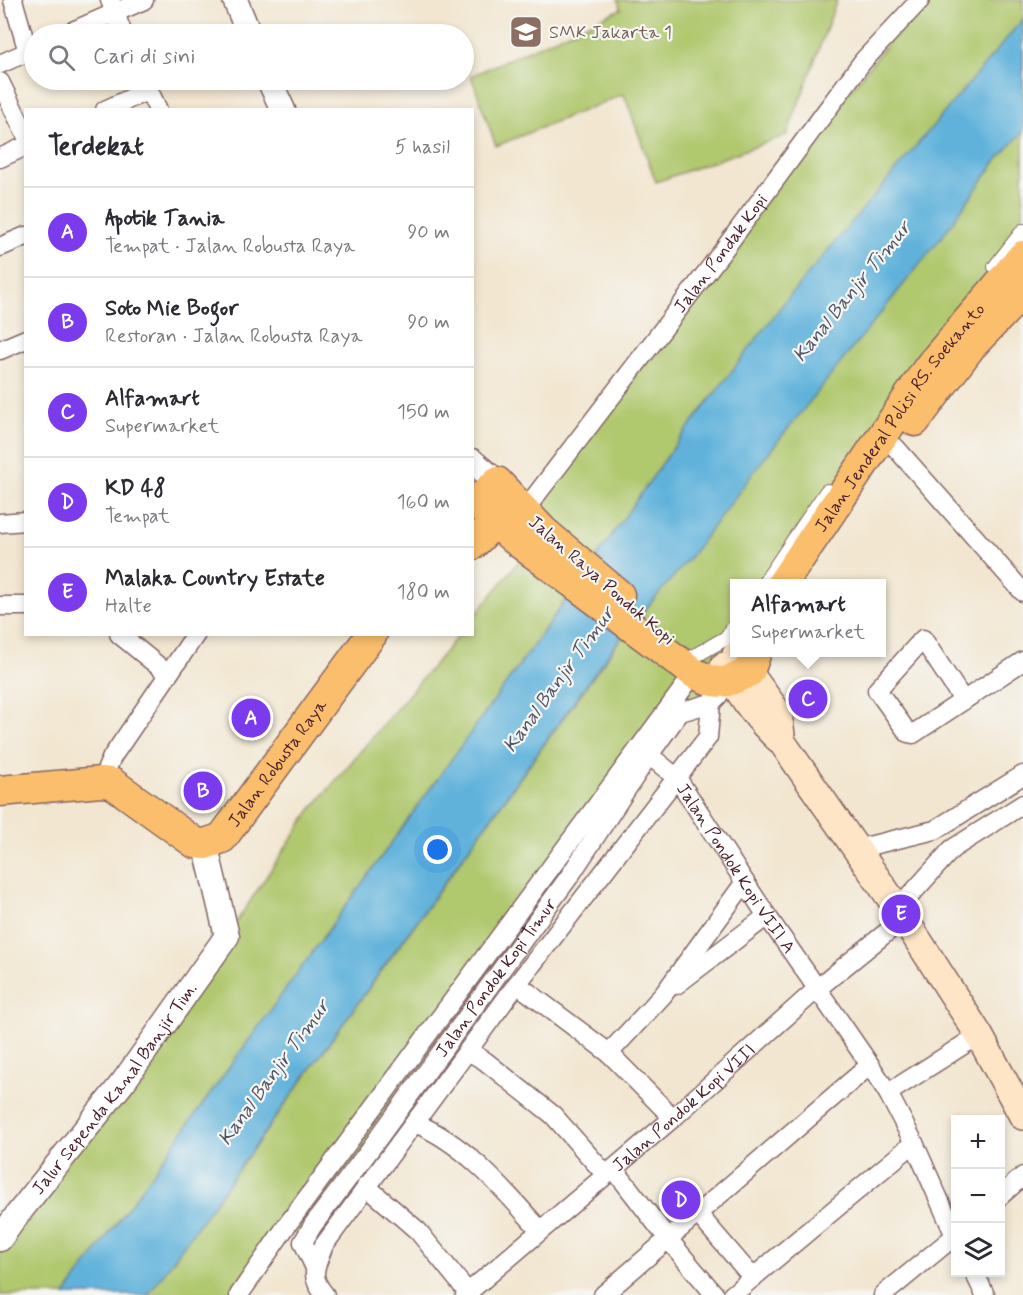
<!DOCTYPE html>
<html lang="id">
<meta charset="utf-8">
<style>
:root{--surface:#fff;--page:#f2f2f3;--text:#2b2b33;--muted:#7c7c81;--line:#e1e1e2;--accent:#7c3aed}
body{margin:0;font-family:Mynerve,sans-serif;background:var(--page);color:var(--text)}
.controls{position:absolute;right:18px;bottom:18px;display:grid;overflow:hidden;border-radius:0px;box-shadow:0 3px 9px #0003}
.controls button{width:54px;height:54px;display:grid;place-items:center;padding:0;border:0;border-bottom:2px solid var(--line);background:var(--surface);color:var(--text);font:30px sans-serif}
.you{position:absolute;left:438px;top:850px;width:21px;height:21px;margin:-15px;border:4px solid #fff;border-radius:50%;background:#1a73e8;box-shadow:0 0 0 9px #1a73e833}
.badge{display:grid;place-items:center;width:39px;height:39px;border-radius:50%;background:var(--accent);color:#fff;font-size:20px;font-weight:700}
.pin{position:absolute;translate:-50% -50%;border:3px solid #fff;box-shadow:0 2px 6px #0006}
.popup{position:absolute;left:730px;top:579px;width:156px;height:78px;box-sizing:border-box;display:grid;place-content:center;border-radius:0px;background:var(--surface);filter:drop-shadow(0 2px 4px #0005);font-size:20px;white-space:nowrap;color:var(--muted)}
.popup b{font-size:22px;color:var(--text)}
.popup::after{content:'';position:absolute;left:50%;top:100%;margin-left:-12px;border:12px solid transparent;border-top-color:var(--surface)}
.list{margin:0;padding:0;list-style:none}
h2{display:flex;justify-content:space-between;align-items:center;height:78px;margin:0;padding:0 24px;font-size:26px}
h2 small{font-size:20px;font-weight:400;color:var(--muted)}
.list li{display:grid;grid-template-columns:39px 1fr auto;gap:18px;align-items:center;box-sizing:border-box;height:90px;padding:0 24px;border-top:2px solid var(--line)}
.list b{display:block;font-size:22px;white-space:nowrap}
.list p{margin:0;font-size:20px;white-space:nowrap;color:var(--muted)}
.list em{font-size:20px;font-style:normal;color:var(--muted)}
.icon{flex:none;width:33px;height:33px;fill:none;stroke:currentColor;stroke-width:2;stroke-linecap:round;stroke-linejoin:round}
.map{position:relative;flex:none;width:1023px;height:1295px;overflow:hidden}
.search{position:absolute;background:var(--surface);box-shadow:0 3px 9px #0003;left:24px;top:24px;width:450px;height:66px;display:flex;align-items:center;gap:15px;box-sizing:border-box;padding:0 21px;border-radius:33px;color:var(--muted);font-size:22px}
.panel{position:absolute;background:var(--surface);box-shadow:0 3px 9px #0003;left:24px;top:108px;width:450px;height:528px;border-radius:0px}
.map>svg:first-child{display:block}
.green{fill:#b0c86e;stroke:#7d744c;stroke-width:1.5}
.water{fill:#60b2db;stroke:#556883;stroke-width:1.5}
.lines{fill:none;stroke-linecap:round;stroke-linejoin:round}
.pedestrian-casing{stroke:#856565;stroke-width:16}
.minor-casing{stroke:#856565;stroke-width:21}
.tertiary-casing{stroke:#856565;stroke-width:27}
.secondary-casing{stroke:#856565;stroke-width:30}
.primary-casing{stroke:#856565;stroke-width:33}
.pedestrian{stroke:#fff;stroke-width:14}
.minor{stroke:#fff;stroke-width:18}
.tertiary{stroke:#fff;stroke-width:24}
.secondary{stroke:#fde5c5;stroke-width:27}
.primary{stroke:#fabe6d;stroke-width:30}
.labels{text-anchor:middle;stroke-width:4.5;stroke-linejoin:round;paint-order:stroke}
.education-label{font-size:18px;fill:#785e54;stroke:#f6f6f2;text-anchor:start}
.street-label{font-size:18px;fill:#4a1f2b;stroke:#f6f6f2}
.water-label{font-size:20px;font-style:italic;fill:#525269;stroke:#f6f6f2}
</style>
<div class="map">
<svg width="1023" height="1295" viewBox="0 0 1023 1295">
<rect width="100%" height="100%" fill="#f6f6f2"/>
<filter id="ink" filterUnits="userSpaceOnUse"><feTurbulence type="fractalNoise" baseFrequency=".0167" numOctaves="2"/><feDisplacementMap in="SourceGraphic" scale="12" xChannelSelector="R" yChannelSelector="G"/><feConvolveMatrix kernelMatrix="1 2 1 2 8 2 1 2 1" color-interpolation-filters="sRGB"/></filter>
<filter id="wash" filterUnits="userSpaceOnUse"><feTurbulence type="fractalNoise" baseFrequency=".008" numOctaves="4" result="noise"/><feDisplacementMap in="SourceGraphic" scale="24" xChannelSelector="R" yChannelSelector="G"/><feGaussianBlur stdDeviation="1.35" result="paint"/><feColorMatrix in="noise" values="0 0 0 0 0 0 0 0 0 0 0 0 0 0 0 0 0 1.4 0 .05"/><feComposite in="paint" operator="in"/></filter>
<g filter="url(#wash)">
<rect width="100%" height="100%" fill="#f2e6d0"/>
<path class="green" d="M618 0H837L787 135 656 182 624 94 496 146 471 76 621 9Z
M921 0H1023V292L994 289 782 583 734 584V652L724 666 693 657 543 531 524 511Z
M528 550 577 583 526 656 66 1295H0V1239L227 936 310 811 459 635 472 634 473 618Z
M629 627 718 696 680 712 303 1242 287 1225 239 1295H148Z"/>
<path class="water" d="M1023 19V132L997 160 944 234 759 465 691 556 615 645 148 1295H65L562 606 673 448 787 299Z"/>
</g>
<g filter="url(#ink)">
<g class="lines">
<defs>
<path id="pedestrian" d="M995 267 1023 231
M764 584 827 491
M693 657 726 638 734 627"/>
<g id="minor">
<path d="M13 0 28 52"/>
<path d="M110 0 123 34"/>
<path d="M66 34 144 0"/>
<path d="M0 64 34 49"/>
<path d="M144 80 158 110"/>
<path d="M0 82 26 135"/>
<path d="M105 110 149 90"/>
<path d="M0 158 26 146"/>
<path d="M0 247 26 236"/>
<path d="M0 350 26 339"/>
<path d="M895 447 1023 592"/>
<path id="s1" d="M524 511 722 252 863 61 920 0"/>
<path d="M0 523 26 521"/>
<path d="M0 606H26"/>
<path d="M119 634 168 674"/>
<path d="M963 700 923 639 877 690 908 733 913 734 1023 661"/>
<path id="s2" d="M649 755 677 778 767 916 870 1065 888 1093 914 1143 956 1238"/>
<path d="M101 782 112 757 196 634"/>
<path d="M856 849 935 830 1023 775"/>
<path d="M898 909 952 849 1023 804"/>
<path d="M517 984 609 1053 673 1118"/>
<path d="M676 985 767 916"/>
<path d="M468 1051 485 1061 553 1115 606 1175"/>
<path d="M609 1053 663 995 745 882"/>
<path d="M888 1093 979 1035"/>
<path d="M415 1123C466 1144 504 1190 540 1230"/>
<path d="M614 1169 668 1239 715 1295"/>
<path d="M366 1186 418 1231 470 1295"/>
<path d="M1000 1196 1023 1176"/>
<path d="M698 1214 753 1278"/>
<path id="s3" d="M315 1268 303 1242 313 1225 371 1148 569 877 649 755 680 712 711 703 718 696 724 684"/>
<path d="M974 1272 985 1295"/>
<path d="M239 1295 287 1225 687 683"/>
<path d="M325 1295C308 1275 316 1267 324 1245L517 984 708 737 711 703"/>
<path id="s4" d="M465 1295 673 1118 818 988 903 919"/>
<path d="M603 1295 870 1065"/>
<path d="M732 1295 914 1143"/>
<path d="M883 1295 956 1235"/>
</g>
<g id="tertiary">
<path d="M235 0 249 34"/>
<path d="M269 80 283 110"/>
<path d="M472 461 497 482"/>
<path id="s5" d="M0 1239 17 1215 124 1081 227 936 205 844"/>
</g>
<path id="secondary" d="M736 655 778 713 782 742
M724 666C740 694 757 720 782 742L898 909 979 1035 1023 1116"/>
<g id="primary">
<path d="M915 421 971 346 1023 292"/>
<path d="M480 498 495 522 513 538 694 673C719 686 724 684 749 672L756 652"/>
<path d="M472 506 497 482 543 531 619 595"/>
<path d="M472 545 495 522 512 515"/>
<path id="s6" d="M782 584 929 367 1023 256"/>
<path id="s7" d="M0 791 101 782 112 783 195 843 205 844 222 838 372 634"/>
</g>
</defs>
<use href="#pedestrian" class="pedestrian-casing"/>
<use href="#minor" class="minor-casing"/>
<use href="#tertiary" class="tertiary-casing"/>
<use href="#secondary" class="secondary-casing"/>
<use href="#primary" class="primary-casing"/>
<use href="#pedestrian" class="pedestrian"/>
<use href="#minor" class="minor"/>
<use href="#tertiary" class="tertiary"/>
<use href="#secondary" class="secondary"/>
<use href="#primary" class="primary"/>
</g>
</g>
<defs>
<symbol id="school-square" viewBox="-11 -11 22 22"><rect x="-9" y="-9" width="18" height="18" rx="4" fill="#8d6e63" stroke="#f6f6f2"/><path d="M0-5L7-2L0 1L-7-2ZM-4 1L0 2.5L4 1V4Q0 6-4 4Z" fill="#fff"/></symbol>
</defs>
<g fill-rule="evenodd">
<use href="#school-square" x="507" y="13" width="38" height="38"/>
</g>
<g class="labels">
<g class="education-label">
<text x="549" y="38">SMK Jakarta 1</text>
</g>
<g class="street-label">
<text dy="6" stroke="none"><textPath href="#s1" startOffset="324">Jalan Pondak Kopi</textPath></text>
<text dy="6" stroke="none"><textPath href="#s6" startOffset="204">Jalan Jenderal Polisi RS. Soekanto</textPath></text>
<text transform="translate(602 580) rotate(41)" y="6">Jalan Raya Pondok Kopi</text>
<text dy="6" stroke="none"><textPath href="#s7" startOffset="336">Jalan Robusta Raya</textPath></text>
<text dy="6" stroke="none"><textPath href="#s2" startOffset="144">Jalan Pondok Kopi VIII A</textPath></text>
<text dy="6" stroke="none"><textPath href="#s3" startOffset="356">Jalan Pondok Kopi Timur</textPath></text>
<text dy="6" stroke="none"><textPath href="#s5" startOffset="189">Jalur Sependa Kanal Banjir Tim.</textPath></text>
<text dy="6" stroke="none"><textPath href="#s4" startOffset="288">Jalan Pondok Kopi VIII</textPath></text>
</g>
<g class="water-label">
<text transform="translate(851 291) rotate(-51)" y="7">Kanal Banjir Timur</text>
<text transform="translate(558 679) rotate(-54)" y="7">Kanal Banjir Timur</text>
<text transform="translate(273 1072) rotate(-54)" y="7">Kanal Banjir Timur</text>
</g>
</g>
</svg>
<div class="controls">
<button>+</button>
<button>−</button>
<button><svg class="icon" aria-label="layers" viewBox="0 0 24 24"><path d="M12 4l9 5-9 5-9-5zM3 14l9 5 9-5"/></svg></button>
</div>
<div class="you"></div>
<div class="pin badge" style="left:251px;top:718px">A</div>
<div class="pin badge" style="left:203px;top:791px">B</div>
<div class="pin badge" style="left:808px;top:699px">C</div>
<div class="popup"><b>Alfamart</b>Supermarket</div>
<div class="pin badge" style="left:681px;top:1200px">D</div>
<div class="pin badge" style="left:901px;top:914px">E</div>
<div class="search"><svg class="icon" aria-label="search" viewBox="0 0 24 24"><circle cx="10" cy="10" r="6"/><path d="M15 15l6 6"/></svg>Cari di sini</div>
<section class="panel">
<h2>Terdekat<small>5 hasil</small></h2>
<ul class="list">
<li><span class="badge">A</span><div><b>Apotik Tania</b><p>Tempat · Jalan Robusta Raya</p></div><em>90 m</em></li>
<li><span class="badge">B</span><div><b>Soto Mie Bogor</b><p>Restoran · Jalan Robusta Raya</p></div><em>90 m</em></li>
<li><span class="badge">C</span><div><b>Alfamart</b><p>Supermarket</p></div><em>150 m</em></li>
<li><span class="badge">D</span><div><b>KD 48</b><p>Tempat</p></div><em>160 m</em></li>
<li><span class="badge">E</span><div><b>Malaka Country Estate</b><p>Halte</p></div><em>180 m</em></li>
</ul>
</section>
</div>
